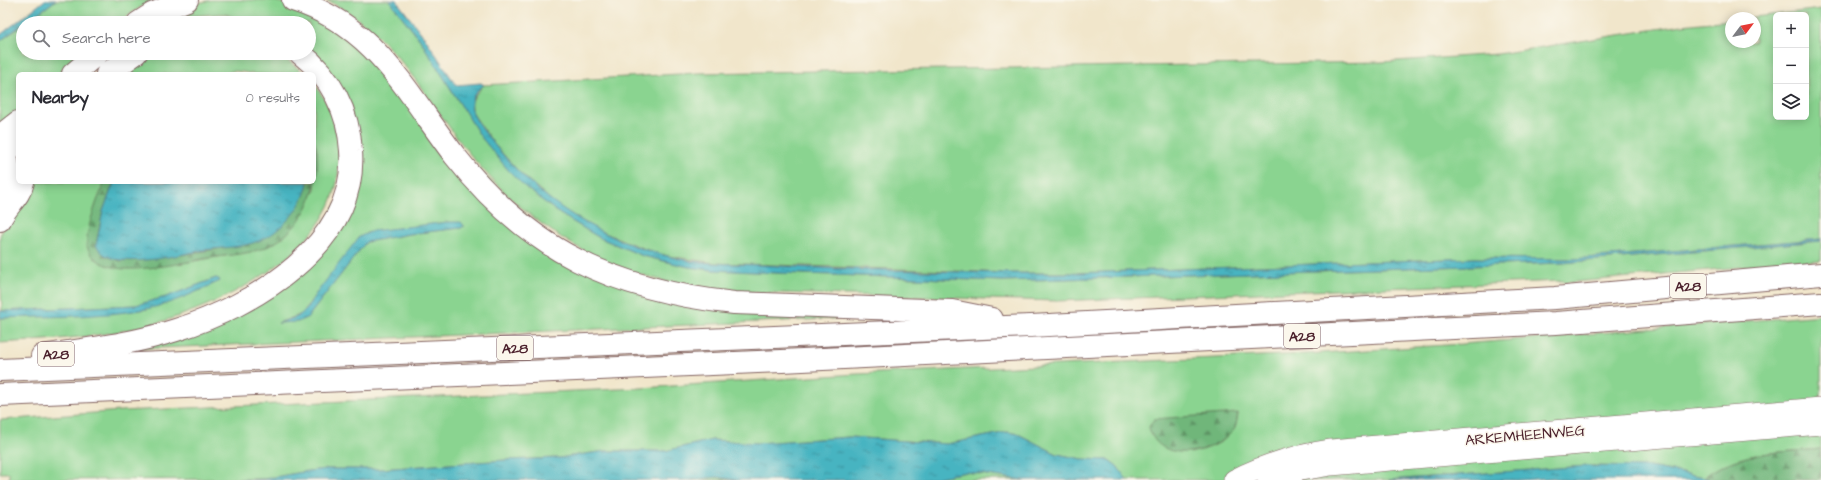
<!DOCTYPE html>
<meta charset="utf-8">
<style>
:root{--surface:#fff;--page:#f7f7f7;--text:#2b2b33;--muted:#7c7c81;--line:#e1e1e2}
body{margin:0;font-family:"Architects Daughter",sans-serif;background:var(--page);color:var(--text)}
.controls{position:absolute;right:12px;top:12px;display:grid;overflow:hidden;border-radius:6px;box-shadow:0 2px 10px #0003}
.controls button{width:36px;height:36px;display:grid;place-items:center;padding:0;border:0;border-bottom:1px solid var(--line);background:var(--surface);color:var(--text);font:20px sans-serif}
.compass{position:absolute;left:1725px;top:12px;width:36px;height:36px;border-radius:50%;background:var(--surface);box-shadow:0 2px 10px #0003;rotate:58deg}
.list{margin:0;padding:0;list-style:none}
h2{display:flex;justify-content:space-between;align-items:center;height:52px;margin:0;padding:0 16px;font-size:17px}
h2 small{font-size:13px;font-weight:400;color:var(--muted)}
.icon{flex:none;width:22px;height:22px;fill:none;stroke:currentColor;stroke-width:2;stroke-linecap:round;stroke-linejoin:round}
.map{position:relative;flex:none;width:1821px;height:480px;overflow:hidden}
.search{position:absolute;background:var(--surface);box-shadow:0 2px 10px #0003;left:16px;top:16px;width:300px;height:44px;display:flex;align-items:center;gap:10px;box-sizing:border-box;padding:0 14px;border-radius:22px;color:var(--muted);font-size:15px}
.panel{position:absolute;background:var(--surface);box-shadow:0 2px 10px #0003;left:16px;top:72px;width:300px;height:112px;border-radius:6px}
.map>svg:first-child{display:block}
.grass{fill:#8ad490;stroke:#6a7a5e;fill-rule:evenodd}
.forest{fill:url(#forest-firs);stroke:#5c6a52}
.water{fill:url(#water-ripples);stroke:#486a76}
.lines{fill:none;stroke-linecap:round;stroke-linejoin:round}
.secondary-casing{stroke:#846563;stroke-width:22}
.primary-casing{stroke:#846563;stroke-width:24}
.motorway-casing{stroke:#846563;stroke-width:24}
.secondary{stroke:#fff;stroke-width:21}
.primary{stroke:#fff;stroke-width:22}
.motorway{stroke:#fff;stroke-width:22}
.labels{text-anchor:middle;stroke-width:3;stroke-linejoin:round;paint-order:stroke}
.shield{fill:#fbf7ec;stroke:#7f6065;stroke-width:1}
.shield-label{font-size:14px;font-weight:bold;fill:#4a1f2b}
.street-label{font-size:15px;fill:#4a1f2b;stroke:#fbf7ec}
</style>
<div class="map">
<svg width="1821" height="480" viewBox="0 0 1821 480">
<defs>
<pattern id="forest-firs" width="22" height="20" patternUnits="userSpaceOnUse"><rect width="22" height="20" fill="#6fb67a"/><path d="M5 1l3.5 6h-7zM16 11l3.5 6h-7z" fill="#5d9364"/></pattern>
<pattern id="water-ripples" width="26" height="14" patternUnits="userSpaceOnUse"><rect width="26" height="14" fill="#46b4c1"/><path d="M2 4q2-2 4 0t4 0M15 11q2-2 4 0t4 0" fill="none" stroke="#3c929d"/></pattern>
</defs>
<rect width="100%" height="100%" fill="#fbf7ec"/>
<filter id="ink" filterUnits="userSpaceOnUse"><feTurbulence type="fractalNoise" baseFrequency=".025" numOctaves="2"/><feDisplacementMap in="SourceGraphic" scale="8" xChannelSelector="R" yChannelSelector="G"/><feConvolveMatrix kernelMatrix="1 2 1 2 8 2 1 2 1" color-interpolation-filters="sRGB"/></filter>
<filter id="wash" filterUnits="userSpaceOnUse"><feTurbulence type="fractalNoise" baseFrequency=".012" numOctaves="4" result="noise"/><feDisplacementMap in="SourceGraphic" scale="16" xChannelSelector="R" yChannelSelector="G"/><feGaussianBlur stdDeviation="0.9" result="paint"/><feColorMatrix in="noise" values="0 0 0 0 0 0 0 0 0 0 0 0 0 0 0 0 0 1.4 0 .05"/><feComposite in="paint" operator="in"/></filter>
<g filter="url(#wash)">
<rect width="100%" height="100%" fill="#f1e6cb"/>
<path class="grass" d="M56 0H156L141 7 118 23H26Z
M211 0H269L284 3 343 30 415 108 582 269 875 317 136 349 287 278 356 174 309 53V23H247L226 14H220L191 16 168 23H147L189 5ZM448 222 461 228 409 234 366 242 308 317 278 323 302 314 315 295 366 233Z
M326 0H389L420 40 481 137 509 171 525 187 560 214 600 238 643 256 689 267 712 270 777 273 1003 281 1562 263 1821 241V260L1564 283 1563 281 1057 301 779 293C744 292 709 290 674 283 576 263 504 205 447 124 413 77 381 25 326 0Z
M1821 9V239L1573 259 1474 258 1076 273H1014L715 263 668 256 645 249 600 231 579 219 558 206 520 173 494 144 473 114C469 97 476 96 483 85L697 73 1382 62 1498 54 1682 25 1731 20V42H1755V18H1746ZM1776 15H1806V117H1776Z
M23 25V53H80L58 74H18V115L0 130V41Z
M160 53H278L305 74C288 74 271 75 254 74 245 73 233 68 224 74H125Z
M314 84C335 110 342 143 338 176 328 259 205 314 133 329 89 338 44 340 0 343V318L92 314 147 309 216 278 166 297 136 305 2 311 1 288H0V236L5 223 28 182H105L95 208 182 263 253 251 270 245 283 237 297 221 315 189 317 151 314 139Z
M1821 315V404L1225 480H1127L1117 466 1109 460 1082 459 1057 454 1018 434 1007 432 947 444 850 437 757 443 712 440 665 451H605L559 458 506 460 380 469H327L308 471 264 479 9 480V473H0V420L120 411 641 388 856 374 1305 354 1462 344ZM1238 413C1235 440 1215 447 1190 453Z
M1821 428V449C1778 453 1740 450 1704 477L1649 467 1587 466 1389 480H1281Z
M966 472 1023 480H924Z
M717 477 736 480H691Z"/>
<path class="forest" d="M314 139C325 178 308 227 269 246 247 256 222 255 198 260 181 264 133 272 117 268 104 265 94 261 88 249 82 238 99 194 105 182H114L103 211 96 245 105 256 120 261 181 255 251 243 307 187 308 182H314Z
M1238 413C1237 417 1237 424 1235 428 1234 431 1229 434 1227 437 1206 455 1157 463 1149 427L1154 419Z
M1821 449V479L1818 480H1710L1704 477C1740 450 1778 453 1821 449Z"/>
<path class="water" d="M45 0H56L0 41V35Z
M389 0H396L425 38 456 85 481 83 484 85C461 101 474 118 487 135 536 201 609 247 691 261 714 264 737 264 760 265 793 267 825 268 857 269 930 271 1003 274 1076 273L1474 258 1573 259 1821 239V241L1562 263 1003 281 777 273 712 270 689 267 643 256 600 238 560 214 525 187 509 171 481 137 420 40Z
M114 182H308C305 203 285 227 267 237 248 248 225 247 205 250 178 255 148 263 120 260 109 259 101 254 96 245L103 211Z
M448 222H461L464 226 461 228 409 234 366 242 308 317 298 322 278 323 297 317 306 310 315 295 359 237 372 231Z
M216 278 219 279 220 281C196 292 172 304 146 309 98 318 48 316 0 318V311L136 305 166 297Z
M1007 432 1018 434 1057 454 1082 459 1109 460 1117 466 1127 480H1023L966 472 924 480H736L717 477 691 480H239L264 479 308 471 327 469H380L506 460 559 458 605 451H665L712 440 757 443 850 437 947 444Z
M1587 466 1649 467 1704 477 1710 480H1566L1553 478 1518 480H1389Z"/>
</g>
<g filter="url(#ink)">
<g class="lines">
<defs>
<path id="secondary" d="M1234 480C1265 464 1297 455 1331 450L1821 408
M1268 480 1301 470 1331 465 1821 424"/>
<path id="primary" d="M0 146C10 160 12 177 0 190"/>
<path id="motorway" d="M293 0C376 26 406 92 455 156 530 252 615 290 734 303L952 311 992 319
M138 23 152 14 187 0
M73 74 98 53
M107 74 136 53
M0 136 18 122
M5 153 18 142
M0 220C6 206 20 197 23 182
M42 356C87 349 133 344 176 330 253 306 358 245 351 151 349 112 331 77 300 53
M0 370 1031 326 1555 298 1821 274
M0 395 782 361 1556 323 1821 303"/>
</defs>
<use href="#secondary" class="secondary-casing"/>
<use href="#primary" class="primary-casing"/>
<use href="#motorway" class="motorway-casing"/>
<use href="#secondary" class="secondary"/>
<use href="#primary" class="primary"/>
<use href="#motorway" class="motorway"/>
</g>
</g>
<g class="labels">
<g class="shield">
<rect x="1670" y="274" width="36" height="24" rx="3"/>
<rect x="1284" y="324" width="36" height="24" rx="3"/>
<rect x="497" y="336" width="36" height="24" rx="3"/>
<rect x="38" y="342" width="36" height="24" rx="3"/>
</g>
<g class="shield-label">
<text x="1688" y="291">A28</text>
<text x="1302" y="341">A28</text>
<text x="515" y="353">A28</text>
<text x="56" y="359">A28</text>
</g>
<g class="street-label">
<text transform="translate(1525 435) rotate(-5)" y="5">ARKEMHEENWEG</text>
</g>
</g>
</svg>
<div class="controls">
<button>+</button>
<button>−</button>
<button><svg class="icon" aria-label="layers" viewBox="0 0 24 24"><path d="M12 4l9 5-9 5-9-5zM3 14l9 5 9-5"/></svg></button>
</div>
<svg class="compass" viewBox="-18 -18 36 36"><path d="M0-13l5 13h-10z" fill="#e53935"/><path d="M0 13l5-13h-10z" fill="#7c7c81"/></svg>
<div class="search"><svg class="icon" aria-label="search" viewBox="0 0 24 24"><circle cx="10" cy="10" r="6"/><path d="M15 15l6 6"/></svg>Search here</div>
<section class="panel">
<h2>Nearby<small>0 results</small></h2>
<ul class="list">
</ul>
</section>
</div>
